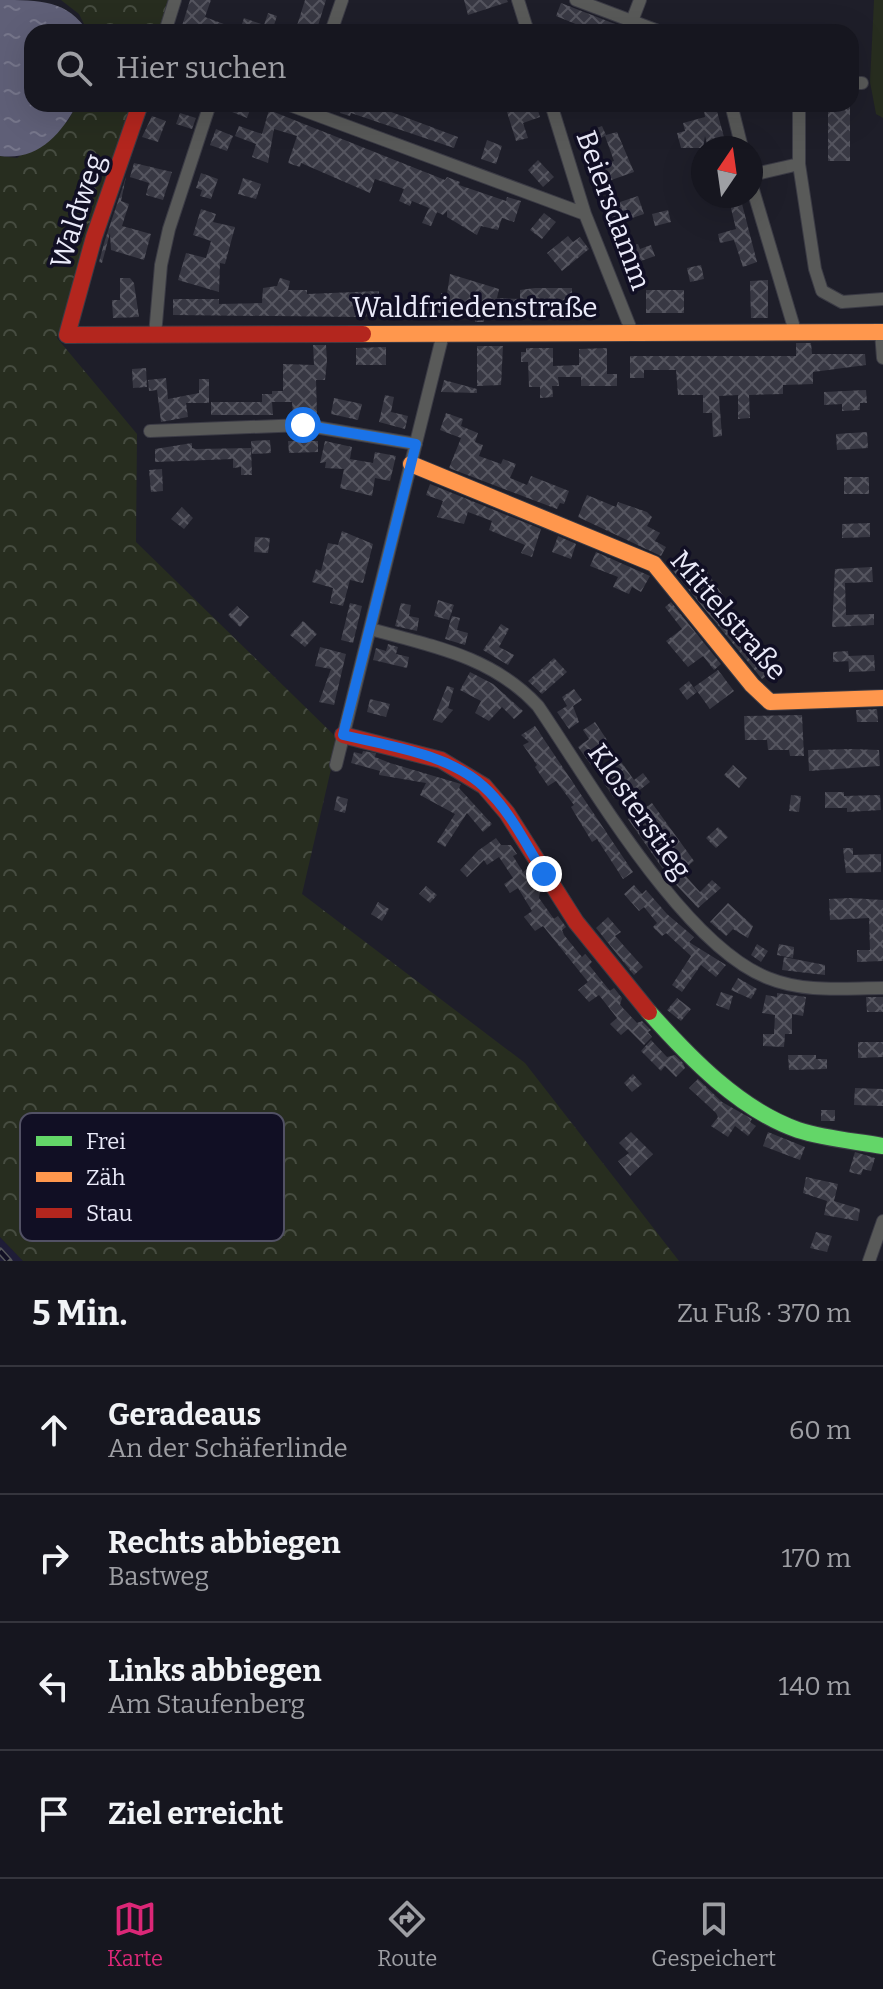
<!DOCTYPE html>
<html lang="de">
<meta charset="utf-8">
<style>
:root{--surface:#16161f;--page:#23232c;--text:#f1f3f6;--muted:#9e9fa4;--line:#35353d;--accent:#db2777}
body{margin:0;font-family:Bitter,serif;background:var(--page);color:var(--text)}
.compass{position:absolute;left:691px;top:136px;width:72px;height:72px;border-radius:50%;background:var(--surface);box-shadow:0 8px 32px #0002;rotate:13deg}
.stop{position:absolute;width:24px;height:24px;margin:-18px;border:6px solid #1a73e8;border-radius:50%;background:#fff}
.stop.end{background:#1a73e8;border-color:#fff;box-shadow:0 2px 8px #0008}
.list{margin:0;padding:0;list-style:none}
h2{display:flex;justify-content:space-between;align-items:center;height:104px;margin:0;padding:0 32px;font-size:34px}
h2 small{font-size:26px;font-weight:400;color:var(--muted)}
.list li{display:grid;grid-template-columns:52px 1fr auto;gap:24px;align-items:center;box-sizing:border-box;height:128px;padding:0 32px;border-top:2px solid var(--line)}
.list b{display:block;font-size:30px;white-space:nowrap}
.list p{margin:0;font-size:26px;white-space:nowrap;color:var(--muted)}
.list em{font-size:26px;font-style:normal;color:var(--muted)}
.icon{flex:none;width:44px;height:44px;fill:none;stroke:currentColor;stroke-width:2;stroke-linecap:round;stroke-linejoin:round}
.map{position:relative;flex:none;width:883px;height:1261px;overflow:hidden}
.search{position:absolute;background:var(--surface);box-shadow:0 8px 32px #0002;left:24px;right:24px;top:24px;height:88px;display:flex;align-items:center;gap:20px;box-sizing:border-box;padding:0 28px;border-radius:24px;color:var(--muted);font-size:30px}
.sheet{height:616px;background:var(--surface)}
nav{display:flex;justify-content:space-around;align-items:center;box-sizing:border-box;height:112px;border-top:2px solid var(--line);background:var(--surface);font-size:22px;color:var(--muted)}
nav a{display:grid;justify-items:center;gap:4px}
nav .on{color:var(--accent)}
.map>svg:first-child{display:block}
.built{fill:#1f1d37}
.grass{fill:#272d1f}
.forest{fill:url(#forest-crowns)}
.water{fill:url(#water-ripples)}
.building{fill:url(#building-cross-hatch)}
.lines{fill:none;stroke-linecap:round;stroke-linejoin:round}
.street-casing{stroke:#3b3b45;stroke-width:14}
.fast-casing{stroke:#3b3b45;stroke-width:18}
.slow-casing{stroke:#3b3b45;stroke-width:18}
.jam-casing{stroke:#3b3b45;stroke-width:18}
.street{stroke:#595a59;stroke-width:12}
.fast{stroke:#63d668;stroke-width:16}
.slow{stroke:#ff974d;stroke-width:16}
.jam{stroke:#b3261e;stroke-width:16}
.rail-casing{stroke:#56575b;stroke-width:7}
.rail{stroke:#110f24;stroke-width:4;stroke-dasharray:12;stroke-linecap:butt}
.route{stroke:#1a73e8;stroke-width:10}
.labels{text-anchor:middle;stroke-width:7;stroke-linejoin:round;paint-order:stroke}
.street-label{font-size:28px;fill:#eaeaf9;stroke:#110f24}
.key{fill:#110f24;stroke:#525164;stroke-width:2}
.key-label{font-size:22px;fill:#eaeaf9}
</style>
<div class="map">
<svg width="883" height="1261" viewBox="0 0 883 1261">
<defs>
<pattern id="forest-crowns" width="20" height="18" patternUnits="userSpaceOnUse" patternTransform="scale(2)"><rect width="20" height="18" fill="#272d1f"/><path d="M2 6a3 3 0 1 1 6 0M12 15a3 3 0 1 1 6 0" fill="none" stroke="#464c40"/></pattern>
<pattern id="water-ripples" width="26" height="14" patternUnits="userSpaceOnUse" patternTransform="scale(2)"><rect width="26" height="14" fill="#5f5f77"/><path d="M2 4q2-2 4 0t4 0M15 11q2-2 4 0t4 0" fill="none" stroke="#76768b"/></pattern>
<pattern id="building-cross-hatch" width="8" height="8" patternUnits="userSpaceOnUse" patternTransform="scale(2)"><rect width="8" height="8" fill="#383843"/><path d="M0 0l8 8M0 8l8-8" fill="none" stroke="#55555f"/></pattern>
</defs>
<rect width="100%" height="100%" fill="#1e1e29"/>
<path class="built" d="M0 1237 23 1261H0Z"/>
<path class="grass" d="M874 0H883V118L876 114 870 82Z"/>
<path class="forest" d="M61 0H173L162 32H88L79 14Z
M77 104H138L88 234 57 338 137 434 136 542 338 739 302 894 525 1063 679 1261H23L0 1237V156L17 158 68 121Z"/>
<path class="water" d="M0 0C40 0 68 0 88 32H32V104H77C61 135 37 161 0 156Z"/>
<path class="building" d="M190 0H211L205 17 240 30 244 18 264 25 268 13 277 16 273 28 279 32H192L181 29Z
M305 0H326L316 32H295Z
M464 0H507L508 2 468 15Z
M561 3 633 31V32H597L583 27 556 16Z
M235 104H252L247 118 232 112Z
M331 104H370L458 137 454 148 351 113 350 116 340 113 341 110Z
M536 104 540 117 523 123 528 138 516 141 507 112Z
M703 104H715L727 148H708L705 136 703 148H681L677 133 685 131 683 123 705 117Z
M828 104H850V161H828Z
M269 110 445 180 447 177 460 182 459 185 506 201 507 197 521 201 514 222 502 218 498 230 481 226 477 235 447 217V211L443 215 437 212 431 226 422 223 429 208 412 201 410 206 399 201 404 189 375 179 370 193 301 163 300 167 288 163 297 136 274 129 268 163 252 157 256 144 235 136 239 126 262 134Z
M180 113 196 118 192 129 176 124Z
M152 116 166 121 158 142 142 137Z
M602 126 606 135 617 132 634 172 600 184 594 168 614 161 605 136 584 145 580 134Z
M216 129 233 136 227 151 210 145Z
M487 140 502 146 496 164 481 159Z
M538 160 554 177 543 187 528 170Z
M134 163 172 172 163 200 146 195 149 183 130 177Z
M201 173 218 179 211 199 200 196 202 190 196 188Z
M126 177 121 201 129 204 122 226 151 234 144 260 111 250 110 233 102 263 99 262 105 240Z
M243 178 261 184 256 199 238 194Z
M638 196 644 214 614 224 608 206Z
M728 196H740L757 262 743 267 734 240 720 243 718 234 736 229Z
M201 209 216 214 213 222 235 227 225 264 220 263 219 292 178 280 186 253 206 258 211 241 193 235Z
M668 210 671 222 655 226 652 214Z
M544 213 556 222 542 239 530 230Z
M568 236 573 242 580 237 589 249 562 271 547 253Z
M638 244 640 249 651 245 655 256 627 266 622 250Z
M701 265 704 279 690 282 687 268Z
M450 274 499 289 497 298 520 299V290L535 288H572V301H531V311H511V317L484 316V322H475V318L422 315V305L441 304V293L447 294Z
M120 278H130L134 283 139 317 113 318 112 300H120Z
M280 278 290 281 288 290H307V294L379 291V303H402V314L359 317 173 315V299H219V304L262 303 263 288 277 286Z
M768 280V318H751L750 281Z
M646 290H684V313H646Z
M598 303V315H573L572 304Z
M796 343H811L812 354H865L866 365 813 372V384L783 385V394L749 395 750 418 738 419V395L719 396 722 436 713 437 712 413H703V395H678L676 370H644V378H630V356H796Z
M313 345H326L327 361 325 380H316L317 414 293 415 292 402H272L273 415H211V402H262V394H272V398V391H283V364L314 365Z
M477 346H503L501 385 477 386Z
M386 347V365H356V348Z
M526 348H553V366L579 365V349L607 348V374H617V386H581V377H558L559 386H552L553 397 540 398V387H529L528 362H521V352H526Z
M146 368 147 387 133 388 132 369Z
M166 378 168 399 199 393V379H209V403H186L188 417 161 422 157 390 149 391 148 380Z
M444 380 477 389V393L441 392Z
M866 390 867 403H860V410L842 411V404L824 405V392Z
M385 395 394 397 391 412 408 416 405 429 379 422Z
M334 398 362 404 358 420 331 414Z
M446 413 463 419 461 426 478 433 475 442 483 445 479 456 501 464 503 459 516 464 510 478 527 485 531 476 569 491 564 504 560 503 557 509 449 468 461 438 440 430Z
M867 432 868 448 837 450 836 434Z
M270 440 271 453 252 454 251 441Z
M288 441H318V452L289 453Z
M325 441 352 447 350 459 373 463 375 452 396 456 390 481 375 478 372 496 340 488 344 469 325 468 326 462 320 463Z
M192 443V448L196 449 251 448 252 475H241V467L233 468V459L155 462V449Z
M162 469 163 491 151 492 149 470Z
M844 477H869V494H844Z
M430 484 541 529 532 557 521 553 525 545 489 530 492 521 468 512 464 524 437 517 443 501 426 495Z
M587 495 616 507 618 502 647 512 652 517 647 526 660 533 655 541 666 547 661 556 578 517Z
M182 507 193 518 184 529 171 519Z
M870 523V537L842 538V524Z
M342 531 373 544 363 583 350 580 343 606 330 603 333 588 312 582 316 569 321 571 328 543 338 545Z
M558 536 576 544 571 559 552 552Z
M255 537 270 538 268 553 254 552Z
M596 552 650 576 641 592 632 587 629 594 613 587 618 577 590 566Z
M679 559 688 570 699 560 724 597 718 601 724 611 757 656 764 652 770 659 765 663 772 672 762 679 670 567Z
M872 567 873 582 845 583 846 615 874 614V625L832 627 835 569Z
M438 600 454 605 449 620 434 616Z
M671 602 721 664 714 670 703 656 688 667 666 641 682 629 665 607Z
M350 603 362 606 353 643 341 640Z
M401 603 411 605 409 616 419 618 417 631 395 626Z
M237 606 249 617 240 627 228 615Z
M452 616 460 618 457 630 468 633 465 645 445 639Z
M303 621 317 634 305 647 290 635Z
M501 624 509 629 499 647 514 655 508 665 483 650Z
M388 644 398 647 396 654 409 657 407 668 373 660 376 648 386 651Z
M320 647 346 654 334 705 319 702 331 669 315 666Z
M848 651 849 661 833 662V652Z
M874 655 875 671 849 672 848 656Z
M554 658 567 672 542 694 528 681Z
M718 670 734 691 710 709 694 687Z
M470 672 493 684 523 711 514 719 502 707 489 721 475 713 481 701 460 690Z
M689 681 697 692 687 700 679 689Z
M447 686 454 688 448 708 453 710 442 723 433 720Z
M574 689 582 700 573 706 579 722 569 729 557 712 567 706 562 697Z
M370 699 390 704 386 717 367 712Z
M877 709 878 722H857L856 710Z
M802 715 804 756H790L789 750H768L767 740H745L744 716Z
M595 722 607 740 595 747 602 757 591 765 578 747 589 739 583 730Z
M535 726 633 872 623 879 597 839 592 842 571 807 574 805 556 781 548 786 535 767 537 765 523 745 529 742 521 735Z
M851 749 879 750 880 766 809 771 808 750Z
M363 751 376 753 375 757 390 763 461 784 459 788 492 824 483 832 467 813 445 847 437 842 455 814 420 795 426 783 379 775 380 771 351 763 354 752 362 754Z
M617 756 634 780 643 773 650 782 632 796 627 789 614 798 602 780 612 773 606 764Z
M733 765 747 778 739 788 724 775Z
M825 792H844V796L880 795 881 810 847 812V808H825Z
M791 795 801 796 799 812 789 811Z
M337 796 348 799 345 813 334 810Z
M652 803 694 861 681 871 700 892 712 880 721 888 698 908 667 875 628 819Z
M718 827 728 837 716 848 706 838Z
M496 838 501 845H511L517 854 513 856 523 872 527 869 540 891 539 898 554 919 558 916 566 927 562 930 564 935 582 957 585 954 592 962 589 965 610 991 614 988 622 998 620 1005 637 1023 642 1021 651 1030 648 1032 652 1037 644 1045 628 1029 621 1035 610 1024 617 1018 599 995 589 1002 578 990 588 982 543 926 535 931 524 917 532 911 518 888 510 893 504 884 513 878 499 857 487 865 484 860 467 877 460 870 479 850Z
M843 848H853V855L881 854V872L846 873Z
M634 885 642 894 646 890 667 914 694 937 689 942 726 965 716 977 701 965 682 992 672 985 691 956 666 933 662 936 653 927 657 923 644 907 639 911 624 894Z
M426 886 437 895 430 903 419 894Z
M850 898 883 900V961L857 962V950H870L869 918 830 920 829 899Z
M378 902 389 909 382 921 371 914Z
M728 903 753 926 748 938 733 929 726 936 710 922Z
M608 917 621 932 615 936 643 967 634 975 596 928Z
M757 944 768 951 761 962 751 955Z
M779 944 794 947 793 958 777 955Z
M784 957 825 965V975L782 970Z
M738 978 757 989 751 999 731 990Z
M721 992 733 996 729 1010 716 1005Z
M777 993 806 997 803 1016 792 1014V1034H785L784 1047 763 1046V1034H774L775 1015 762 1013 766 995 777 997Z
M866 997H883V1012H867Z
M677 998 691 1009 681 1021 667 1010Z
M651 1040 667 1057 675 1055 683 1063 685 1068 676 1077 665 1066 661 1071 641 1051Z
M858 1042H883V1057L858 1058Z
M788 1055H816V1059H827V1069L789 1070Z
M633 1074 642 1084 632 1092 624 1083Z
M698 1079 722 1102 752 1119 750 1122 756 1126 748 1136 735 1126 728 1137 711 1126 718 1117 716 1113 689 1088Z
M855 1088 883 1089V1106L854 1105Z
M821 1110H835V1121H821Z
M631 1132 653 1154 630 1176 618 1161 629 1153 619 1143Z
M768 1132 805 1147 800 1160 763 1146Z
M855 1152 875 1158 871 1171 863 1169 861 1175 849 1172Z
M806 1177 838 1184 834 1201 860 1209 858 1221 824 1215 827 1201 803 1193Z
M816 1232 832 1236 827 1252 810 1248Z"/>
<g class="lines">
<defs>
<path id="street" d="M518 0 528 32
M576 0 661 32
M632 21 640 0
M165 32 175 0
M331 32 342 0
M851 83H862
M287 104 585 214
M551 104 585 214 632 332
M731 104 742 148
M799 164 815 269 822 291 842 302 883 299
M751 175 799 164V104
M751 183 795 331
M881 332 883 358
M155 335 161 265 169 229 210 104
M150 431 303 425 416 444
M370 629C433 646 493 657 538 706 590 782 683 945 768 978 805 993 844 988 883 988
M336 765 443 334
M869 1261 883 1221"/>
<path id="fast" d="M649 1012C689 1057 740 1110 798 1130 826 1139 855 1141 883 1146"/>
<path id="slow" d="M363 334 883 332
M411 464 654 564 752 685 770 702 883 698"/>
<path id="jam" d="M140 104 94 237 67 335 363 334
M343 735 441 760 484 786 507 813 576 922 649 1012"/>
</defs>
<use href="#street" class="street-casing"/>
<use href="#fast" class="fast-casing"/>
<use href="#slow" class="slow-casing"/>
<use href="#jam" class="jam-casing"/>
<use href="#street" class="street"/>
<use href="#fast" class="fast"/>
<use href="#slow" class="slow"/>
<use href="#jam" class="jam"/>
<defs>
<path id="rail" d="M0 1251 9 1261"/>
</defs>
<use href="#rail" class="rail-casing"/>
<use href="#rail" class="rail"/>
</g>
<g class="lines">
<path class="route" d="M303 425 416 444 343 735C389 746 448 754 483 786 509 809 526 844 544 874"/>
</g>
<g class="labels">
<g class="street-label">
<text transform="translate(614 210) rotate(70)" y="10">Beiersdamm</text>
<text transform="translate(77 211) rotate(-72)" y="10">Waldweg</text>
<text x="475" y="317">Waldfriedenstraße</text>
<text transform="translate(729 615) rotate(49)" y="10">Mittelstraße</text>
<text transform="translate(640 811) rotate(55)" y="10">Klosterstieg</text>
</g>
</g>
<rect x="20" y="1113" width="264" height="128" rx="12" class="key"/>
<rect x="36" y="1136" width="36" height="10" fill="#63d668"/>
<rect x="36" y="1172" width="36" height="10" fill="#ff974d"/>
<rect x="36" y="1208" width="36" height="10" fill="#b3261e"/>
<g class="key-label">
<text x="86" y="1149">Frei</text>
<text x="86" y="1185">Zäh</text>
<text x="86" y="1221">Stau</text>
</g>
</svg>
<svg class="compass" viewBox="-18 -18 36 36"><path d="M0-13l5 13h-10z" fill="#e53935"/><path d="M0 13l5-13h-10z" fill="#9e9fa4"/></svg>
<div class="stop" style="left:303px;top:425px"></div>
<div class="stop end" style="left:544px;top:874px"></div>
<div class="search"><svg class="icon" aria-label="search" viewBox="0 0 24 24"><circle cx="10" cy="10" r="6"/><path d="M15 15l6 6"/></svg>Hier suchen</div>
</div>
<section class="sheet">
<h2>5 Min.<small>Zu Fuß · 370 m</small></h2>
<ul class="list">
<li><svg class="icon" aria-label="ahead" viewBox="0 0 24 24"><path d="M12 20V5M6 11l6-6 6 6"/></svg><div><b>Geradeaus</b><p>An der Schäferlinde</p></div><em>60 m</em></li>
<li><svg class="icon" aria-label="right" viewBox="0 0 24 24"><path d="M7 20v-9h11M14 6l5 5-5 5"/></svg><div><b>Rechts abbiegen</b><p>Bastweg</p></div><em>170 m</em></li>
<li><svg class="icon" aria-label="left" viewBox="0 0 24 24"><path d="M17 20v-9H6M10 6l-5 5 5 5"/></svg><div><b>Links abbiegen</b><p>Am Staufenberg</p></div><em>140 m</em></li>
<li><svg class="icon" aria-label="arrive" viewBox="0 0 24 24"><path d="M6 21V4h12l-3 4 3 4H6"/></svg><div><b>Ziel erreicht</b></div></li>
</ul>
</section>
<nav>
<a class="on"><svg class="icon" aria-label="map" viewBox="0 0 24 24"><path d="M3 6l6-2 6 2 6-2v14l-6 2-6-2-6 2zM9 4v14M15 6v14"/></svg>Karte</a>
<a><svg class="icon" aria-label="directions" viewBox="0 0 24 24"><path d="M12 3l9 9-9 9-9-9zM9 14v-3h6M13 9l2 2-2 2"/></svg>Route</a>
<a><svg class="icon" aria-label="saved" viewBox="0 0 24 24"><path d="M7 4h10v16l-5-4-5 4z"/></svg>Gespeichert</a>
</nav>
